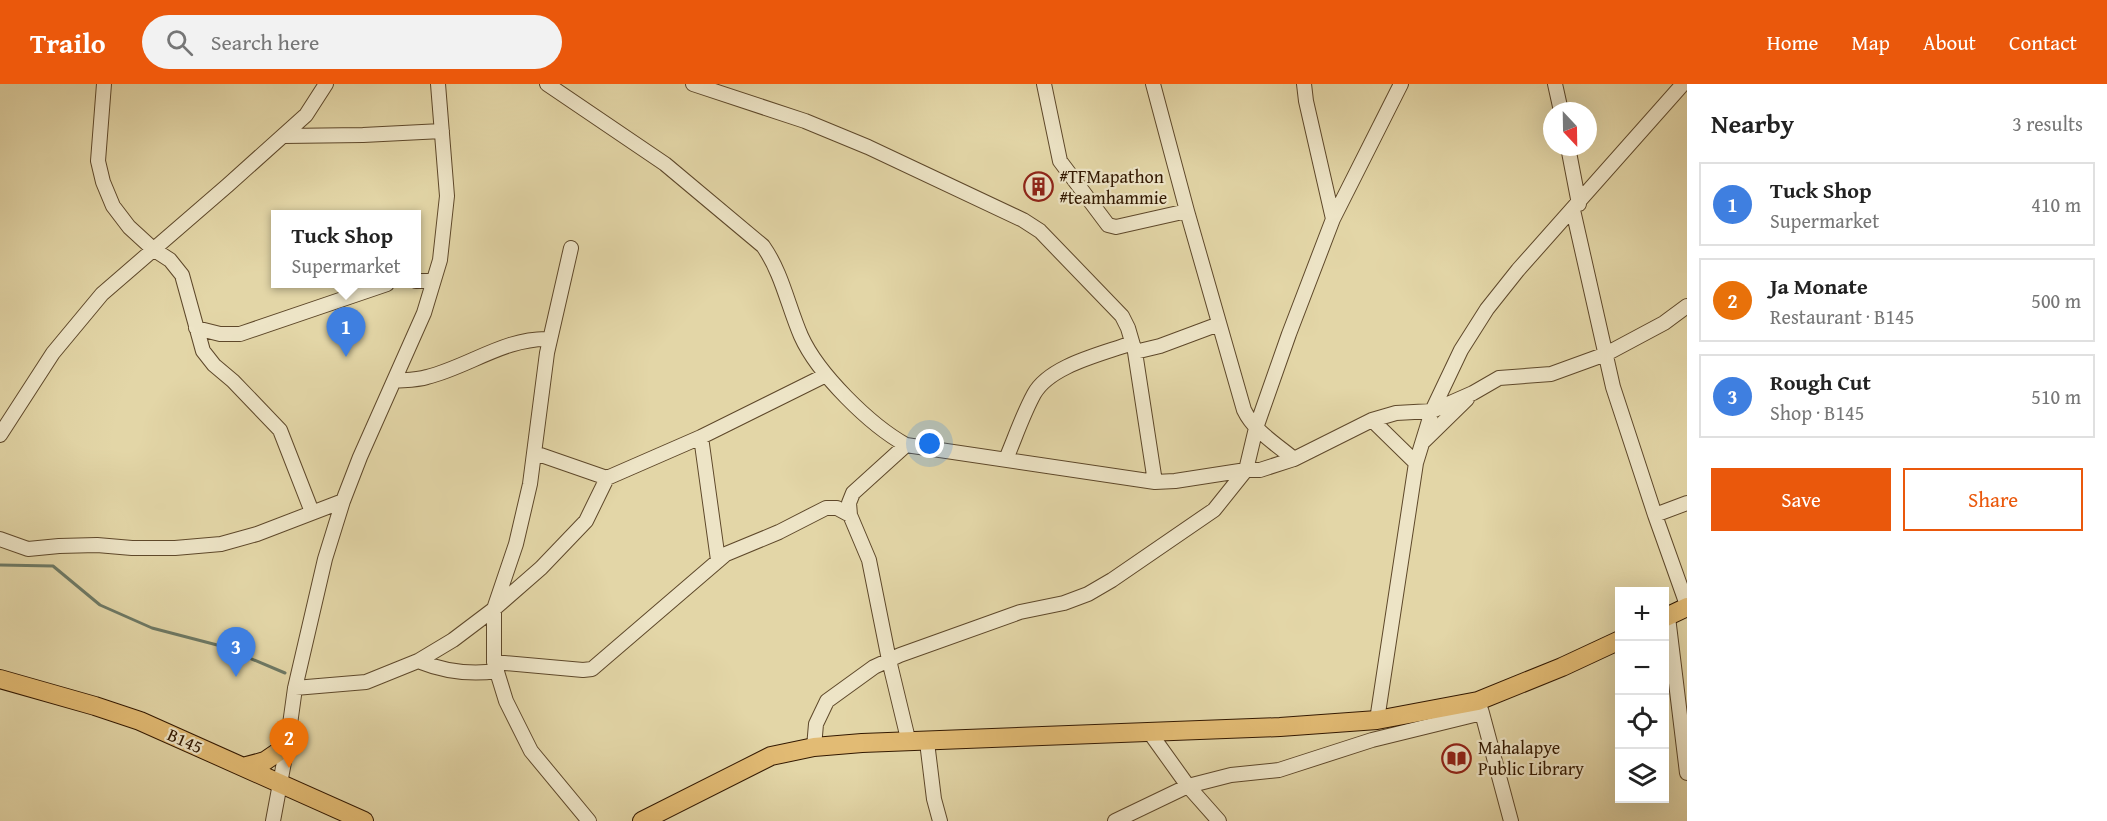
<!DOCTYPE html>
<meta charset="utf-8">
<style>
:root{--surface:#fff;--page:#f2f2f2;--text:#222;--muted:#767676;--line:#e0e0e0;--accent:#ea580c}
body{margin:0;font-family:"Gentium Book Plus",serif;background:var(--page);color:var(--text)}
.controls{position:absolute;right:18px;bottom:18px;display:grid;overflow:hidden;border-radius:0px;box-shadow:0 6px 24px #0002}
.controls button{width:54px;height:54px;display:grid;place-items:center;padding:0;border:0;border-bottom:2px solid var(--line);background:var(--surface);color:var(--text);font:30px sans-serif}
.compass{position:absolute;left:1543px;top:18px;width:54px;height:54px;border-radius:50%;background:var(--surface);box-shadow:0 6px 24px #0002;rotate:158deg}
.you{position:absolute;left:930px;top:360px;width:21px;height:21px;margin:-15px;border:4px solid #fff;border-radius:50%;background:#1a73e8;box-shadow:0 0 0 9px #1a73e833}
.badge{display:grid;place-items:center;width:39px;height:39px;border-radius:50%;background:var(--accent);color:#fff;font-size:20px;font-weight:700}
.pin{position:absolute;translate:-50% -50px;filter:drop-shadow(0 2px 3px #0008)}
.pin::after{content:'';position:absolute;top:32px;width:21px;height:18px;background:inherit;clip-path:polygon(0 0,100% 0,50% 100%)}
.popup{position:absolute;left:271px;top:126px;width:150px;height:78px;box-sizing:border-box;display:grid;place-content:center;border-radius:0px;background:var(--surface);filter:drop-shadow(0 2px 4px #0005);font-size:20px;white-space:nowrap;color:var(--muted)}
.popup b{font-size:22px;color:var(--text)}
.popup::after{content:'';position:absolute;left:50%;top:100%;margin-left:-12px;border:12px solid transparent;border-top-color:var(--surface)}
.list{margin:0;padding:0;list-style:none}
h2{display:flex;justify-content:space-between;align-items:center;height:78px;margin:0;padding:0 24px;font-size:26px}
h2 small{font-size:20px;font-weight:400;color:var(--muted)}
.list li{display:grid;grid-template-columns:39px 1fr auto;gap:18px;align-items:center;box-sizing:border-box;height:84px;margin:0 12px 12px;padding:0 12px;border:2px solid var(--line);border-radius:0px}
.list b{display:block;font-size:22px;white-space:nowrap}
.list p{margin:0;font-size:20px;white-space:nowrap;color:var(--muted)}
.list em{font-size:20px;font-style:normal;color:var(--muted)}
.actions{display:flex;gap:12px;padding:18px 24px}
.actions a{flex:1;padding:14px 0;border:2px solid var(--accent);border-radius:0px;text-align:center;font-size:21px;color:var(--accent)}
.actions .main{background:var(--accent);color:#fff}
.icon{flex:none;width:33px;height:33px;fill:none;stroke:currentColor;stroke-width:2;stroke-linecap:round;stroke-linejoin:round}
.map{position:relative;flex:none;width:1687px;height:737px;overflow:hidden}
header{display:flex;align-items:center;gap:36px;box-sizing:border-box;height:84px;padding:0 30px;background:var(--accent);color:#fff}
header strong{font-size:28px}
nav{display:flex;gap:33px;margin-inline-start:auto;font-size:21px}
.search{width:420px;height:54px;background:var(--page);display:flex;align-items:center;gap:15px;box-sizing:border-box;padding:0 21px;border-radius:33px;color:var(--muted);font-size:22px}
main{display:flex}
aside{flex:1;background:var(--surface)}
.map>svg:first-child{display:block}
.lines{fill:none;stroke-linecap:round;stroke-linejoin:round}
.stream{stroke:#6d7965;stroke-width:3}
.minor-casing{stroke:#5e482a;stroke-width:16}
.major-casing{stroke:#321800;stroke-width:20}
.minor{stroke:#ede4c6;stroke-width:14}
.major{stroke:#e2bb74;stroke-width:18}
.labels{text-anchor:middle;stroke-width:4.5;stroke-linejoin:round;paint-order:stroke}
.poi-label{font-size:18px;fill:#321800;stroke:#ede4c6;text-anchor:start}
.street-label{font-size:18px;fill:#321800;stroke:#ede4c6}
</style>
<header>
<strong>Trailo</strong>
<div class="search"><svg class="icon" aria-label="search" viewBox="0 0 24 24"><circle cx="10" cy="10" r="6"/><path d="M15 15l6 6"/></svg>Search here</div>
<nav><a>Home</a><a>Map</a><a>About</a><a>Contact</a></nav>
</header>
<main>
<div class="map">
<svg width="1687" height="737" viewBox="0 0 1687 737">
<rect width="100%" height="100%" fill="#e3d6a7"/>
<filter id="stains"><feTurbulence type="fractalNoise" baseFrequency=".00333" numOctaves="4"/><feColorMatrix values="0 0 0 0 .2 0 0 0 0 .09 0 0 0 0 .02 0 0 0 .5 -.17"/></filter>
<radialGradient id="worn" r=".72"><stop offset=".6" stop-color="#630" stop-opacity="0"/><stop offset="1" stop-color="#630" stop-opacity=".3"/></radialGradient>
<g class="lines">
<path class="stream" d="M0 481 53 482 100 521 152 544 221 562 285 589"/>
<defs>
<path id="minor" d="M104 0 98 77 103 98 113 122 129 143 153 165 170 176 182 191 203 267 214 281 233 297 280 346 312 428
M547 0 665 80 763 162C782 189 788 222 801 252 818 290 870 341 906 361L1155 398 1175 397 1246 386H1260L1294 375
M693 0 805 37 868 63 1023 136 1040 147 1122 232 1128 244 1135 268 1155 398
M1044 0 1060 77 1108 141 1116 143 1187 127
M1153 0 1187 127 1244 326C1254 347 1276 360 1294 375L1372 336 1396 329 1432 327 1473 309 1499 294 1551 290 1606 270 1664 239 1687 222
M1304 0 1306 17 1333 135
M1555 0 1561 27
M283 52 363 51 442 47
M1568 63 1579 120
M1573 126 1613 303 1655 431 1687 521
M571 164 547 269 530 400 516 460 494 525V578L506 617 531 667 589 737
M416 197H433
M196 244 220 250H240L387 200
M1135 268 1160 262 1219 240
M395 297C405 296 417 296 427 293 468 283 506 253 550 255
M1372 336 1416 379
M0 351 53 269 102 210 228 101 306 31 326 0
M701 353 718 476
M1423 358 1467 315
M906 361 853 409 849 419 850 431 869 476 889 576 909 659
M535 369 607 394
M1006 375C1015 354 1023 330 1034 310 1050 281 1103 270 1132 259
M1655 431 1687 419
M0 455 28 465 59 462 97 461 132 464H175L221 460 257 450 343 417
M1668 533 1687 689
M418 577C443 587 470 591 497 587
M494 578 583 586 592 585 726 470 779 448 826 424H837L850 431
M295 604 366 598 418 577 453 556 494 525 541 484 586 437 607 394 701 353 826 291
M1482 629 1511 737
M1377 636 1416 379 1432 327 1461 266 1487 225 1518 186 1683 0
M1150 649 1188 702 1219 737
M927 658 934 715 940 737
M814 663 816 640 827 617 874 583 900 571 1020 528 1064 519 1088 510 1112 496 1214 426 1246 386 1256 344 1289 250 1333 135 1401 0
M273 737 287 662 295 604 325 475 343 417 360 373 424 229 440 176 447 112 438 0
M1115 737 1188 702 1231 691 1279 686 1372 656 1482 629 1478 617"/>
<path id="major" d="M1664 534 1687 523
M0 595 95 622 140 637 364 737
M243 683 265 677 287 662
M642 737 771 672 814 663 862 659 1280 643 1377 636 1478 617 1562 583 1620 556"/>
</defs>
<use href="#minor" class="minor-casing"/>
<use href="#major" class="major-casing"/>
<use href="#minor" class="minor"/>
<use href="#major" class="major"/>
</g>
<defs>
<symbol id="building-ring" viewBox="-11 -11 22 22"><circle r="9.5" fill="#ede4c6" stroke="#8f2418" stroke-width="1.5"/><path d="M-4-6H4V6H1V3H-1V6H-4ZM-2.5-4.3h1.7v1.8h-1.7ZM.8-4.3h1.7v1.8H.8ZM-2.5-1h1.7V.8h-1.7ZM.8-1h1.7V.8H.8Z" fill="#8f2418"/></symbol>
<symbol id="library-ring" viewBox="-11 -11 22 22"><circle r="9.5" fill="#ede4c6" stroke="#8f2418" stroke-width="1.5"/><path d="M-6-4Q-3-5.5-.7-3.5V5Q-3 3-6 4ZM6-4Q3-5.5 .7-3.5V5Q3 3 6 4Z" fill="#8f2418"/></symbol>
</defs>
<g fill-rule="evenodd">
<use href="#building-ring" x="1022" y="86" width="33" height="33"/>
<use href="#library-ring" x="1440" y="658" width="33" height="33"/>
</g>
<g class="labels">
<g class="poi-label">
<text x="1059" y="99">#TFMapathon<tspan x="1059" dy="21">#teamhammie</tspan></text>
<text x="1478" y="670">Mahalapye<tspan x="1478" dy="21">Public Library</tspan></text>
</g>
<g class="street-label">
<text transform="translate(185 657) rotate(24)" y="6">B145</text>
</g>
</g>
<rect width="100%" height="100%" filter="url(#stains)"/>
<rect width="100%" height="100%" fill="url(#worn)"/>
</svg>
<div class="controls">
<button>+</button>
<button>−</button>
<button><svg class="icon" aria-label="locate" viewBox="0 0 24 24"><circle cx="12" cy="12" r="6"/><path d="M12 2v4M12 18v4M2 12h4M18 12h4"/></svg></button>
<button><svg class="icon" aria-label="layers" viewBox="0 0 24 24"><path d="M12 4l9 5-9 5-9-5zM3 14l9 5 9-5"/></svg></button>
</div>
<svg class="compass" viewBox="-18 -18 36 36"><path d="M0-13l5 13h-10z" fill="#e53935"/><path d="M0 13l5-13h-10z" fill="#767676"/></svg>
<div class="you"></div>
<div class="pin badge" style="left:346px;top:273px;background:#3f7fe0">1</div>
<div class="popup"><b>Tuck Shop</b>Supermarket</div>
<div class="pin badge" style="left:289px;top:684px;background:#e8710a">2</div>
<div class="pin badge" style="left:236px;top:593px;background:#3f7fe0">3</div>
</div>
<aside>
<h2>Nearby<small>3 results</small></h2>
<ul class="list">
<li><span class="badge" style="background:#3f7fe0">1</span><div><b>Tuck Shop</b><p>Supermarket</p></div><em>410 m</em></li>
<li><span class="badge" style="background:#e8710a">2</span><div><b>Ja Monate</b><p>Restaurant · B145</p></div><em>500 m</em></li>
<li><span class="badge" style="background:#3f7fe0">3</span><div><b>Rough Cut</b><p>Shop · B145</p></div><em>510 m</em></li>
</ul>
<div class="actions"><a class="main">Save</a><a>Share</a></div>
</aside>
</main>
